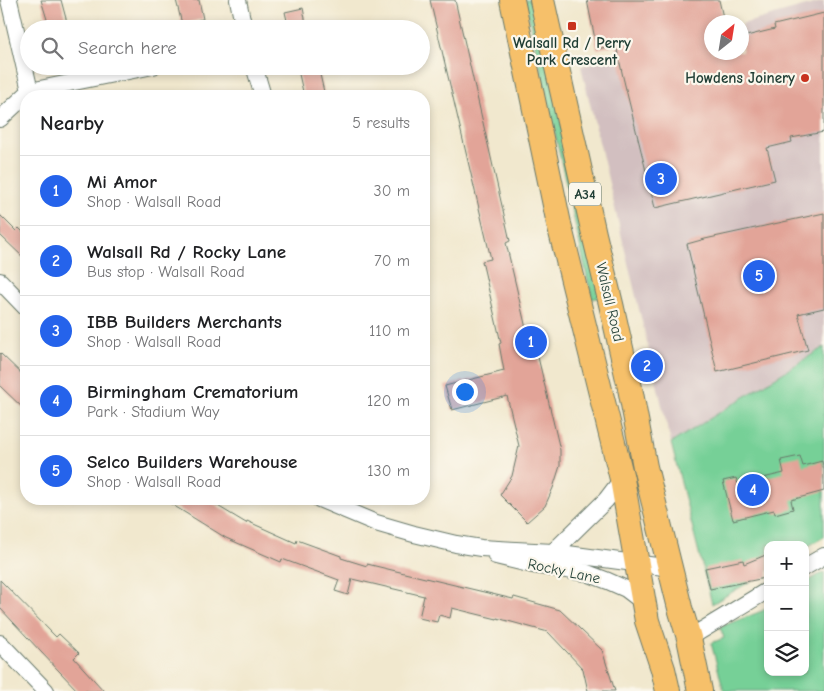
<!DOCTYPE html>
<meta charset="utf-8">
<style>
:root{--surface:#fff;--page:#f2f2f2;--text:#202124;--muted:#757577;--line:#e0e0e0;--accent:#2563eb}
body{margin:0;font-family:"Comic Neue",sans-serif;background:var(--page);color:var(--text)}
.controls{position:absolute;right:15px;bottom:15px;display:grid;overflow:hidden;border-radius:10px;box-shadow:0 2px 8px #0003}
.controls button{width:45px;height:45px;display:grid;place-items:center;padding:0;border:0;border-bottom:1px solid var(--line);background:var(--surface);color:var(--text);font:25px sans-serif}
.compass{position:absolute;left:704px;top:15px;width:45px;height:45px;border-radius:50%;background:var(--surface);box-shadow:0 2px 8px #0003;rotate:30deg}
.you{position:absolute;left:464px;top:391px;width:18px;height:18px;margin:-12px;border:4px solid #fff;border-radius:50%;background:#1a73e8;box-shadow:0 0 0 8px #1a73e833}
.badge{display:grid;place-items:center;width:32px;height:32px;border-radius:50%;background:var(--accent);color:#fff;font-size:16px;font-weight:700}
.pin{position:absolute;translate:-50% -50%;border:2px solid #fff;box-shadow:0 1px 5px #0006}
.list{margin:0;padding:0;list-style:none}
h2{display:flex;justify-content:space-between;align-items:center;height:65px;margin:0;padding:0 20px;font-size:21px}
h2 small{font-size:16px;font-weight:400;color:var(--muted)}
.list li{display:grid;grid-template-columns:32px 1fr auto;gap:15px;align-items:center;box-sizing:border-box;height:70px;padding:0 20px;border-top:1px solid var(--line)}
.list b{display:block;font-size:19px;white-space:nowrap}
.list p{margin:0;font-size:16px;white-space:nowrap;color:var(--muted)}
.list em{font-size:16px;font-style:normal;color:var(--muted)}
.icon{flex:none;width:28px;height:28px;fill:none;stroke:currentColor;stroke-width:2;stroke-linecap:round;stroke-linejoin:round}
.map{position:relative;flex:none;width:824px;height:691px;overflow:hidden}
.search{position:absolute;background:var(--surface);box-shadow:0 2px 8px #0003;left:20px;top:20px;width:410px;height:55px;display:flex;align-items:center;gap:12px;box-sizing:border-box;padding:0 18px;border-radius:28px;color:var(--muted);font-size:19px}
.panel{position:absolute;background:var(--surface);box-shadow:0 2px 8px #0003;left:20px;top:90px;width:410px;height:415px;border-radius:20px}
.map>svg:first-child{display:block}
.industrial{fill:#d2bfc0}
.green{fill:#76d097;stroke:#4a8666}
.building{fill:#e2a498}
.lines{fill:none;stroke-linecap:round;stroke-linejoin:round}
.minor-casing{stroke:#68796a;stroke-width:18}
.highway-casing{stroke:#68796a;stroke-width:26}
.minor{stroke:#fff;stroke-width:16}
.highway{stroke:#f6c06b;stroke-width:24}
.poi-dot{fill:#c8321e;stroke:#fbf7ec;stroke-width:2}
.labels{text-anchor:middle;stroke-width:4.5;stroke-linejoin:round;paint-order:stroke}
.shield{fill:#fbf7ec;stroke:#61756b;stroke-width:1}
.shield-label{font-size:14px;font-weight:bold;fill:#1f3d34}
.poi-label{font-size:15px;font-weight:bold;fill:#1f3d34;stroke:#fbf7ec}
.street-label{font-size:15px;fill:#1f3d34;stroke:#fbf7ec}
</style>
<div class="map">
<svg width="824" height="691" viewBox="0 0 824 691">
<rect width="100%" height="100%" fill="#fbf7ec"/>
<filter id="ink" filterUnits="userSpaceOnUse"><feTurbulence type="fractalNoise" baseFrequency=".02" numOctaves="2"/><feDisplacementMap in="SourceGraphic" scale="10" xChannelSelector="R" yChannelSelector="G"/><feConvolveMatrix kernelMatrix="1 2 1 2 8 2 1 2 1" color-interpolation-filters="sRGB"/></filter>
<filter id="wash" filterUnits="userSpaceOnUse"><feTurbulence type="fractalNoise" baseFrequency=".0096" numOctaves="4" result="noise"/><feDisplacementMap in="SourceGraphic" scale="20" xChannelSelector="R" yChannelSelector="G"/><feGaussianBlur stdDeviation="1.12" result="paint"/><feColorMatrix in="noise" values="0 0 0 0 0 0 0 0 0 0 0 0 0 0 0 0 0 1.4 0 .05"/><feComposite in="paint" operator="in"/></filter>
<g filter="url(#wash)">
<rect width="100%" height="100%" fill="#f1e8ce"/>
<path class="industrial" d="M824 1V347L671 443 581 66 711 32 712 52H742V24Z"/>
<path class="green" d="M525 0H533L601 297 592 299Z
M824 347V537L805 548V545H768V571L712 604 671 443Z
M824 572V691H724L711 643 724 638 720 627 762 611 768 607V672H805V583Z"/>
<g id="blocks">
<path class="building" d="M41 0H61L68 26 59 29H50Z
M176 0H199L203 19 182 24Z
M430 0H455L510 241 506 243 528 337 533 336 560 450V466L553 488 545 506 527 522 500 495 512 476 519 446 507 396 452 410 445 386 504 371 499 344 501 343 482 261 491 259Z
M587 0H719L724 22H712V52H742V37L775 29 774 25 824 13V132L791 138 792 142 767 148 775 180 655 208 623 77 616 45 597 49Z
M303 8 307 29H289L285 12Z
M298 66H318L325 96H304L298 70H299Z
M824 213V308L798 314 808 350 717 372 687 244 705 239Z
M0 215 16 231 19 228 26 235V260L0 235Z
M0 353 26 378V411L0 386Z
M800 456 803 466 822 461 824 470V491L791 500 793 509 775 514 774 510 733 520 723 481 736 478 738 484 784 473 781 460Z
M163 499H206L246 523 247 521 296 543 297 540 341 556V558L367 566V564L396 571 513 599 514 597 560 610 602 650 615 691H588L583 669 548 632 497 618V619L452 608 450 618 439 615 437 622 419 618 424 596 352 579 348 595 335 591 339 580 282 559 281 562 226 538Z
M768 554V576L760 579 710 589 705 568 743 560 744 564Z
M0 580 56 637 59 634 79 653 74 658 104 691H78L41 652 0 608Z"/>
</g>
</g>
<g filter="url(#ink)">
<use href="#blocks" fill-opacity="0" stroke="#68796a" stroke-width="1"/>
<g class="lines">
<defs>
<path id="minor" d="M9 0 30 91
M238 0 244 29
M254 66 263 96
M0 119 30 91 153 66
M0 281 26 308
M319 499 376 523 414 534 456 544 481 548 553 552 671 568
M553 552 606 500 622 479
M496 556 533 565 587 573 608 581 626 589 643 602
M805 567 824 556
M689 638 768 590
M0 643 46 691"/>
<path id="highway" d="M512 0 559 224 622 479 647 621 663 669 668 691
M542 0 594 234 611 304 630 388 645 467 680 608 689 638 700 691"/>
</defs>
<use href="#minor" class="minor-casing"/>
<use href="#highway" class="highway-casing"/>
<use href="#minor" class="minor"/>
<use href="#highway" class="highway"/>
</g>
</g>
<g class="poi-dot">
<rect x="567" y="21" width="10" height="10" rx="2.5"/>
<circle cx="805" cy="78" r="5"/>
</g>
<g class="labels">
<rect class="shield" x="569" y="182.5" width="32" height="23" rx="4"/>
<g class="shield-label">
<text x="585" y="199">A34</text>
</g>
<g class="poi-label">
<text x="572" y="48">Walsall Rd / Perry<tspan x="572" dy="17">Park Crescent</tspan></text>
<text x="795" y="83" text-anchor="end">Howdens Joinery</text>
</g>
<g class="street-label">
<text transform="translate(610 302) rotate(77)" y="5">Walsall Road</text>
<text transform="translate(564 571) rotate(12)" y="5">Rocky Lane</text>
</g>
</g>
</svg>
<div class="controls">
<button>+</button>
<button>−</button>
<button><svg class="icon" aria-label="layers" viewBox="0 0 24 24"><path d="M12 4l9 5-9 5-9-5zM3 14l9 5 9-5"/></svg></button>
</div>
<svg class="compass" viewBox="-18 -18 36 36"><path d="M0-13l5 13h-10z" fill="#e53935"/><path d="M0 13l5-13h-10z" fill="#757577"/></svg>
<div class="you"></div>
<div class="pin badge" style="left:531px;top:342px">1</div>
<div class="pin badge" style="left:647px;top:366px">2</div>
<div class="pin badge" style="left:661px;top:179px">3</div>
<div class="pin badge" style="left:753px;top:490px">4</div>
<div class="pin badge" style="left:759px;top:276px">5</div>
<div class="search"><svg class="icon" aria-label="search" viewBox="0 0 24 24"><circle cx="10" cy="10" r="6"/><path d="M15 15l6 6"/></svg>Search here</div>
<section class="panel">
<h2>Nearby<small>5 results</small></h2>
<ul class="list">
<li><span class="badge">1</span><div><b>Mi Amor</b><p>Shop · Walsall Road</p></div><em>30 m</em></li>
<li><span class="badge">2</span><div><b>Walsall Rd / Rocky Lane</b><p>Bus stop · Walsall Road</p></div><em>70 m</em></li>
<li><span class="badge">3</span><div><b>IBB Builders Merchants</b><p>Shop · Walsall Road</p></div><em>110 m</em></li>
<li><span class="badge">4</span><div><b>Birmingham Crematorium</b><p>Park · Stadium Way</p></div><em>120 m</em></li>
<li><span class="badge">5</span><div><b>Selco Builders Warehouse</b><p>Shop · Walsall Road</p></div><em>130 m</em></li>
</ul>
</section>
</div>
